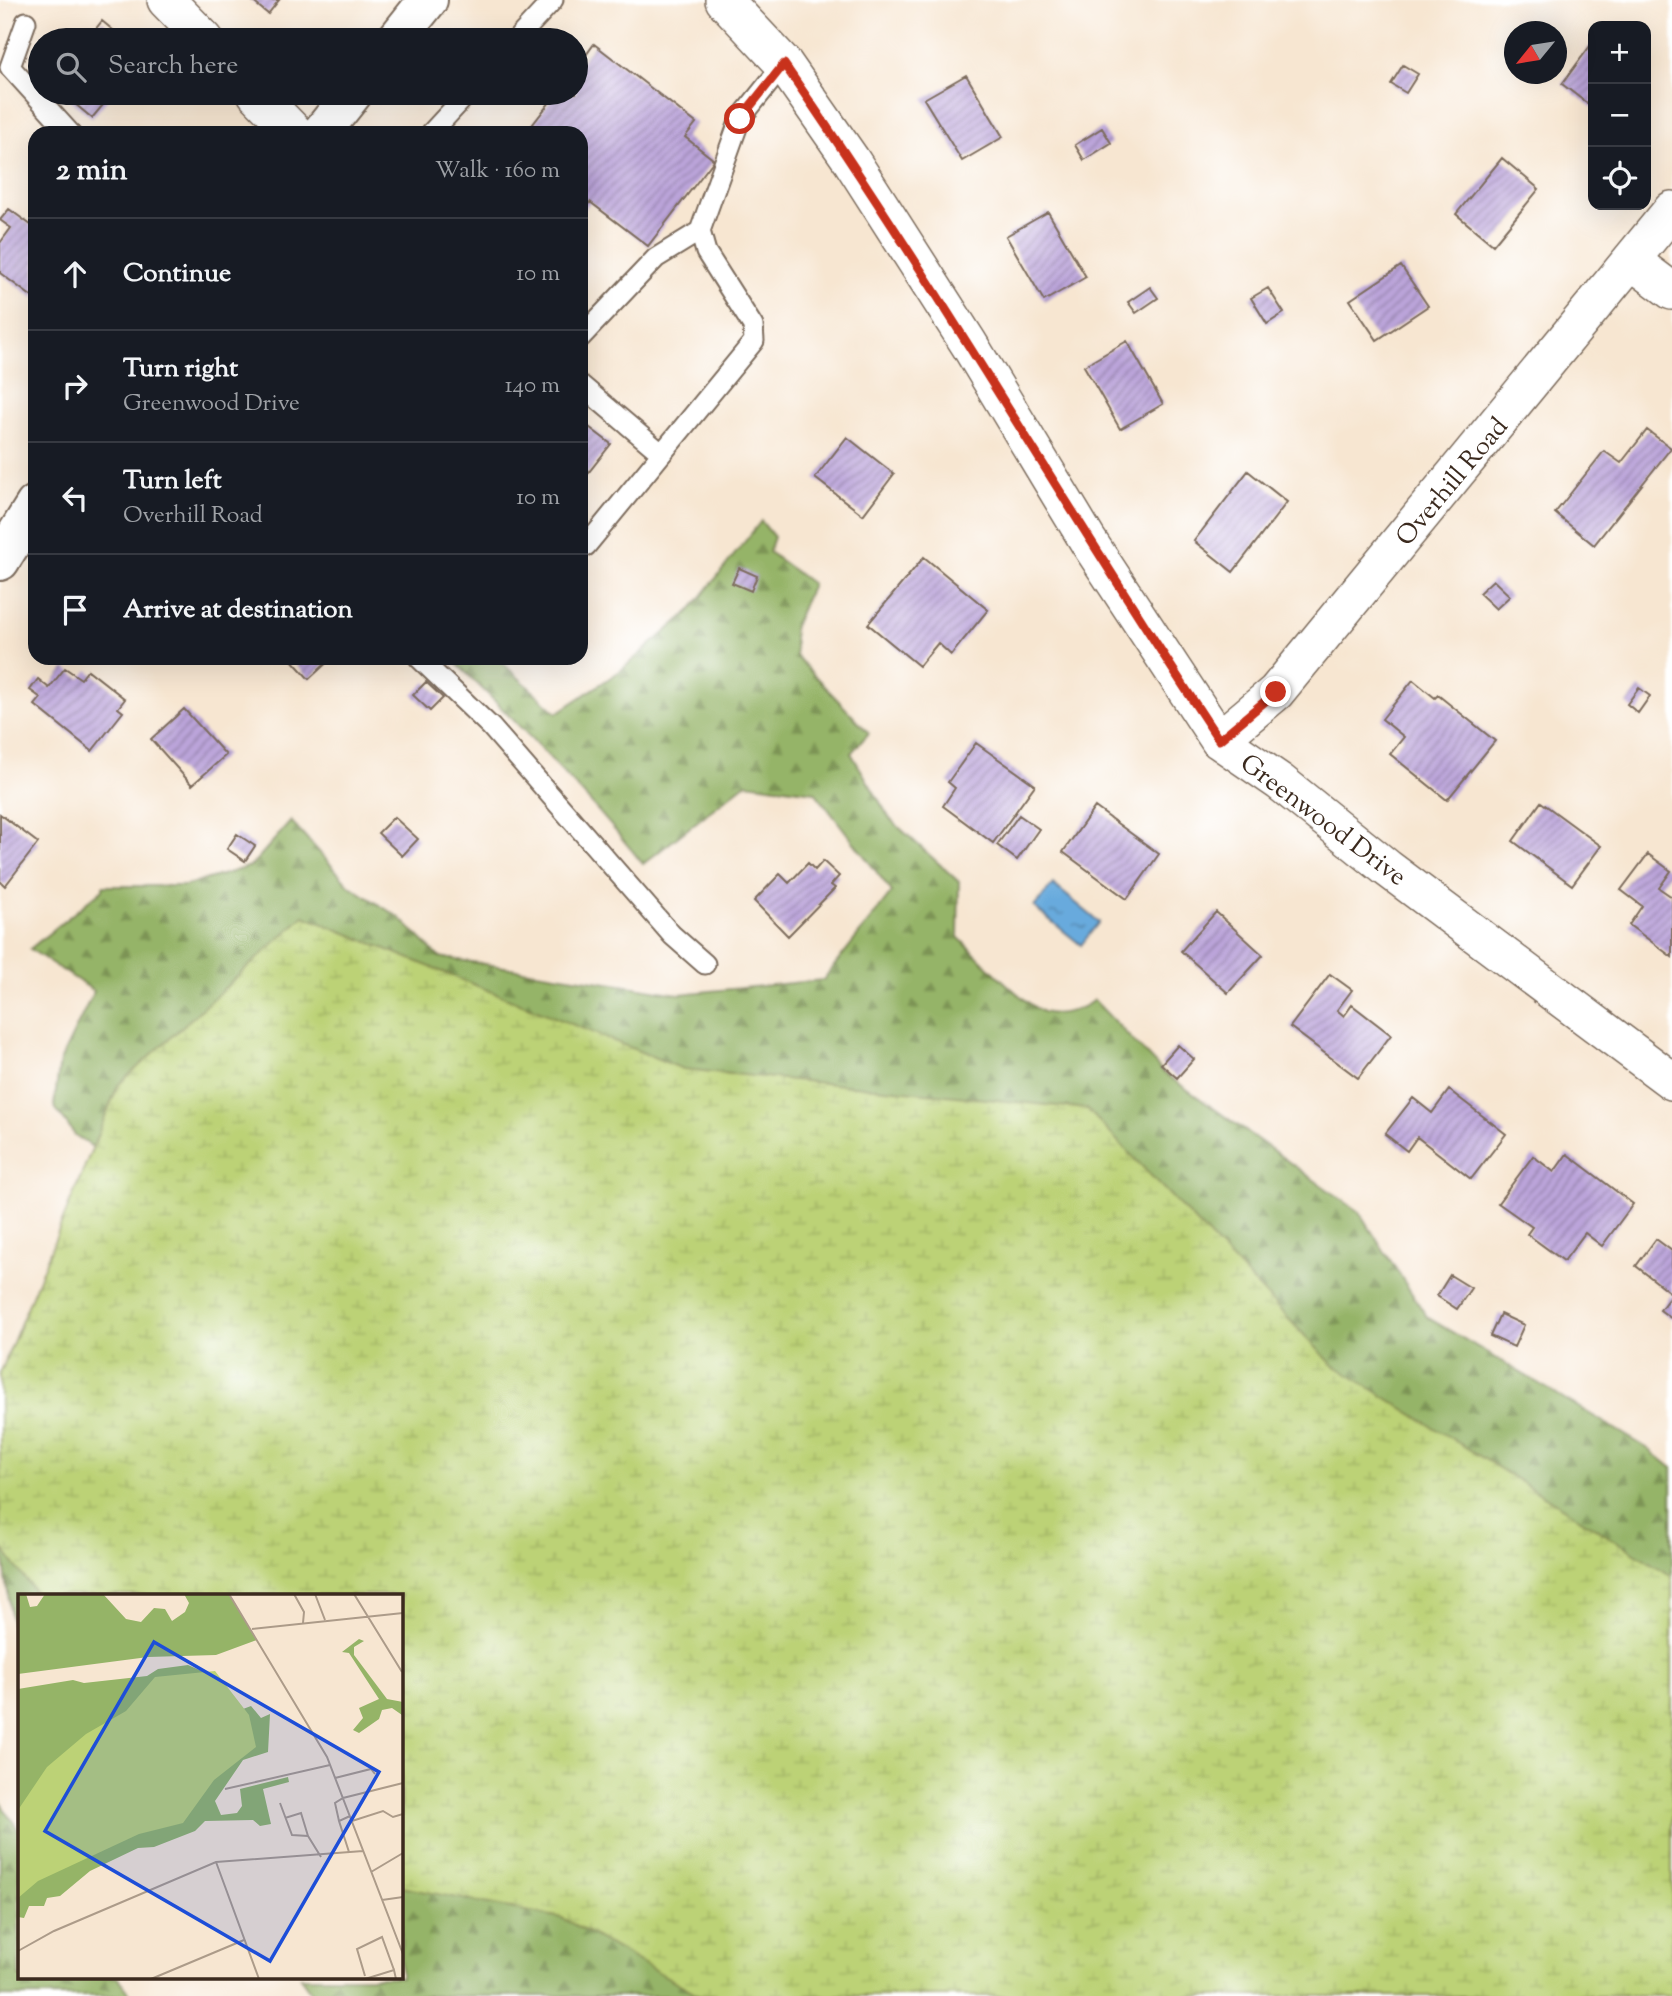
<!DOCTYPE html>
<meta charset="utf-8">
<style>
:root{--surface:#171b24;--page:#20242c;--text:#f1f3f6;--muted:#9ea1a6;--line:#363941}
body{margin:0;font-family:"Sorts Mill Goudy",serif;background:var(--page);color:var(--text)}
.controls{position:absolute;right:21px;top:21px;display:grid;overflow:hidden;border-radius:14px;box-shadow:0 7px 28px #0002}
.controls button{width:63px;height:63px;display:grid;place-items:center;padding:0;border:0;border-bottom:2px solid var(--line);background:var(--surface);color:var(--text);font:35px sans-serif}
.compass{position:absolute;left:1504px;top:21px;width:63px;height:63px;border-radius:50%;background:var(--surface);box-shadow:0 7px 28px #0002;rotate:240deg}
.stop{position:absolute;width:21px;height:21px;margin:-16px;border:5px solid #c8321e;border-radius:50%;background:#fff}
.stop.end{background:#c8321e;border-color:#fff;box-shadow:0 2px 7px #0008}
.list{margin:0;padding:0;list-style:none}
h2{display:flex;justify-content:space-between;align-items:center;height:91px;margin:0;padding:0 28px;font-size:30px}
h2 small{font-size:23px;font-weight:400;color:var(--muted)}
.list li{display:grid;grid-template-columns:46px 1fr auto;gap:21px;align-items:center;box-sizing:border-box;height:112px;padding:0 28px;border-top:2px solid var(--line)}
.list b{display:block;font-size:26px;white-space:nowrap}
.list p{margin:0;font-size:23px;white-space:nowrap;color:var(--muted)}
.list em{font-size:23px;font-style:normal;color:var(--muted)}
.icon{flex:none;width:38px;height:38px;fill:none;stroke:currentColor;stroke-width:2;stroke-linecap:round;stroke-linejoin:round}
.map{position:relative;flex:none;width:1672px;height:1996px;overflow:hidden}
.search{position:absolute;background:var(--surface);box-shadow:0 7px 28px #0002;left:28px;top:28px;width:560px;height:77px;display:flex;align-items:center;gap:18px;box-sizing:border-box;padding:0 24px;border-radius:38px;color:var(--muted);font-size:26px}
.panel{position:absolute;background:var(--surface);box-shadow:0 7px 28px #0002;left:28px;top:126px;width:560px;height:539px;border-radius:21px}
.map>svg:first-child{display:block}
.forest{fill:url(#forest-firs);stroke:#686f42;stroke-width:2}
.wetland{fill:url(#wetland-marsh);stroke:#7c7e4a;stroke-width:2}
.water{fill:url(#water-ripples);stroke:#526a7e;stroke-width:2}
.building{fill:url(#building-hatch)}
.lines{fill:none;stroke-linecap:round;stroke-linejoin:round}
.service-casing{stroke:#7d6c5d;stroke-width:23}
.minor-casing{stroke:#7d6c5d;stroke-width:40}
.primary-casing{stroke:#7d6c5d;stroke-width:42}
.service{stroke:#fff;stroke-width:19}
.minor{stroke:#fff;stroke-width:37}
.primary{stroke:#fff;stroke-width:38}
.route{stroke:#c8321e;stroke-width:9}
.labels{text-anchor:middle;stroke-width:5;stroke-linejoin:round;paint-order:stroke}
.street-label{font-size:26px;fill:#3b2a1e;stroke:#fff}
.inset-road{fill:none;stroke:#ac9b89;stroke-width:2}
.view{fill:#1d4ed8;fill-opacity:0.15;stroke:#1d4ed8;stroke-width:3.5}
.inset-edge{fill:none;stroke:#3b2a1e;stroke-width:3.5}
</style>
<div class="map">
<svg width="1672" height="1996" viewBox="0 0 1672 1996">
<defs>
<pattern id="forest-firs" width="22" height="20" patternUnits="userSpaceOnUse" patternTransform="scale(1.75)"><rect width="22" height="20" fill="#95b467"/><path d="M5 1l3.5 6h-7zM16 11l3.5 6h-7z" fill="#7b9354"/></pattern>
<pattern id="wetland-marsh" width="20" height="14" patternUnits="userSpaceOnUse" patternTransform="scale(1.75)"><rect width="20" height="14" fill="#bcd276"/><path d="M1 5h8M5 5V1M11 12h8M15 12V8" fill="none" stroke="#a2b466"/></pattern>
<pattern id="water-ripples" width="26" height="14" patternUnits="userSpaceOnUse" patternTransform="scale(1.75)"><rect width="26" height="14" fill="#68aadd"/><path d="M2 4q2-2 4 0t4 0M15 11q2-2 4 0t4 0" fill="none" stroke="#578bb3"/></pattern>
<pattern id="building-hatch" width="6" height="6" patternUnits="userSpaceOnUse" patternTransform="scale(1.75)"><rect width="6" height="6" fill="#bba4da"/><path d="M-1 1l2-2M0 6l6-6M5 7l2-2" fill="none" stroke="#9986b0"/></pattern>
</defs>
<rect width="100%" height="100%" fill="#fff"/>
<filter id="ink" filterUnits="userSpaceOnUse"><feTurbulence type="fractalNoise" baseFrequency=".0143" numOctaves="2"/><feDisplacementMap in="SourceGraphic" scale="14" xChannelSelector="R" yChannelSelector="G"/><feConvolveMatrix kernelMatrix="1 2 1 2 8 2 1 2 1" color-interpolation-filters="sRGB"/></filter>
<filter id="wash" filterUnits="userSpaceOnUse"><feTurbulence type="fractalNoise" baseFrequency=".00686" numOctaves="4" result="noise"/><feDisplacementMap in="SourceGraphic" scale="28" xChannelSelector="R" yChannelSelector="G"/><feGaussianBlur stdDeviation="1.57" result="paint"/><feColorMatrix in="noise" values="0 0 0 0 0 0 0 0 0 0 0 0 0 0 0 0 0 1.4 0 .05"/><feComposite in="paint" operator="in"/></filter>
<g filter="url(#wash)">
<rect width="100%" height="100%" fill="#f7e6d1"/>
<path class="forest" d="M761 521 774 537 769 552 812 584 793 629 796 656 869 733 851 753 890 819 959 882 958 937C972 951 1027 1006 1043 1012 1060 1017 1081 1010 1094 1000L1164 1073 1359 1212 1427 1317 1647 1448 1672 1468V1996H314L300 1977H401V1595H19V1684L3 1551 94 1494 158 1191 75 1135 54 1106 60 1061 94 991 30 949 103 889V886H185L251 866 291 821 350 886 400 918 439 957 679 994 823 980 892 892 815 792 746 783 643 864C584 791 519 724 451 658H497L557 713 620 671 690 611Z
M0 1802 19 1831V1977H117L132 1996H0Z"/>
<path class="wetland" d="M304 916 683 1069 1087 1109 1332 1364 1672 1576V1996H701L562 1918 401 1887V1595H37L0 1545V1374L118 1085Z"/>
<path class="water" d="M1053 884 1099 922 1081 945 1034 907Z"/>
<g id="blocks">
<path class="building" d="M251 0H279L268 14Z
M102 21 125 40H87Z
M1593 42V108L1562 84Z
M594 44 696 123 685 137 714 160 648 246 590 202 581 213V133H526L557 93H576V69Z
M1403 65 1418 74 1406 93 1391 84Z
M966 75 1003 137 962 161 924 99Z
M62 93H113L92 118Z
M1102 128 1111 143 1084 160 1075 145Z
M1502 158 1539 189 1493 245 1456 214Z
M9 209 35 228V299L0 273V243L11 228 0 220Z
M1048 212 1086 277 1044 301 1006 236Z
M1401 266 1428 306 1377 340 1350 300Z
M1150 287 1158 298 1136 313 1128 302Z
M1268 288 1284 313 1267 324 1251 298Z
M1127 341 1163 404 1120 429 1084 366Z
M581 421 611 444 581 482Z
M1647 430 1671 448 1594 545 1555 513 1604 451 1621 463Z
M847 437 894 474 863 515 815 478Z
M1248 471 1287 502 1233 572 1194 541Z
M924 557 988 610 951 655 938 643 919 666 868 624Z
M739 568 757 576 751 591 732 583Z
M1493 580 1510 596 1496 609 1479 593Z
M290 658H332L309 679Z
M65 668 81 679 88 670 125 699 118 708 123 712 92 751 35 705 41 698 30 690 38 679 49 688Z
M1413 680 1435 698 1438 695 1495 741 1447 800 1390 754 1404 737 1382 719Z
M426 682 443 698 430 711 413 695Z
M1639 688 1650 696 1638 713 1627 704Z
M184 709 226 755 192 785 151 739Z
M976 743 1035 785 993 843 943 806 955 788 948 782Z
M1541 802 1601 846 1572 885 1513 841Z
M1095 807 1159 854 1127 899 1063 852Z
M0 814 38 843 5 886 0 881Z
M1019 815 1039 829 1017 860 997 845Z
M394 817 418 839 402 856 378 833Z
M237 834 255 846 245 861 227 849Z
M1648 854 1671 871 1659 888 1672 897V957L1629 925 1642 906 1621 890Z
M823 861 839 876 831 885 835 888 788 936 754 901 780 874 789 883 808 863 815 870Z
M1216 912 1263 955 1228 993 1181 951Z
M1330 974 1352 990 1337 1010 1344 1016 1352 1005 1391 1035 1358 1078 1290 1027Z
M1178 1045 1194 1059 1177 1078 1161 1064Z
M1449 1090 1506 1134 1471 1179 1417 1137 1407 1151 1385 1134 1413 1098 1432 1113Z
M1567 1154 1633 1204 1602 1246 1585 1233 1564 1261 1527 1234 1532 1227 1498 1203 1533 1156 1554 1172Z
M1656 1239 1672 1251V1294L1636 1266Z
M1450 1275 1471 1288 1457 1309 1437 1296Z
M1672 1294V1319L1660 1310Z
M1500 1314 1524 1325 1514 1347 1490 1336Z"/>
</g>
</g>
<g filter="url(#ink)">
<use href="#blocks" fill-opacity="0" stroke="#7d6c5d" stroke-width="2"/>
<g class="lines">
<defs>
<path id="service" d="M26 22 10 67 70 133
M516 40 553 0
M431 133 468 93
M581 337 656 258 700 231
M581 385 661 453
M586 546 754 341 753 326 706 252 700 231 740 119 784 64
M419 658 491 727 672 935 705 964"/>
<path id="minor" d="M166 0 205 40
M724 0 784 64 851 160 969 344 1088 541 1219 740 1280 782 1387 868 1672 1081
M256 93 295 133
M1632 261 1672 291
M1219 740 1276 692 1672 210"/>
<path id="primary" d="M396 40 428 0
M321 133 353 93
M0 561 35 505"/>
</defs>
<use href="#service" class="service-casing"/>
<use href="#minor" class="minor-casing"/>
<use href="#primary" class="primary-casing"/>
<use href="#service" class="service"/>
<use href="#minor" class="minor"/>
<use href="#primary" class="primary"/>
</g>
</g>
<g class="lines" filter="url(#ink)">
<path class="route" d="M740 119 784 64C937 284 1071 517 1219 740L1276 692"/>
</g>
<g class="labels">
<g class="street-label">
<text transform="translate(1451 481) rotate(-50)" y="9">Overhill Road</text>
<text transform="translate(1324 819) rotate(37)" y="9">Greenwood Drive</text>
</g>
</g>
<g transform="translate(18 1594)">
<rect width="385" height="385" fill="#f7e6d1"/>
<path d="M0 0H8L12 13 19 12 27 0H85L108 25 123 28 136 14 147 15 154 27 167 18 171 9 166 0H211L239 46 198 61 130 63 0 80ZM341 45 346 47 336 53V61L369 105 385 108 384 121 374 114 364 116 361 125 341 139 335 136 345 124 341 114 361 105 331 59 324 58ZM170 71 186 78 187 92 217 118 233 112 243 124 252 120 250 158 225 166 197 207 203 221 219 219 224 212 222 195 270 183 271 188 245 195 253 230 242 232 235 226 187 227 177 237 136 253 120 254 72 277 42 302 29 304 26 312H11L6 324 0 323V95L55 86 66 89 129 82 140 75Z" fill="#95b467"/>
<path d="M197 77 231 121 238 153 196 186 165 229 121 240 20 287 0 304V216L29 173 68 140 108 117 137 83Z" fill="#bcd276"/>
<path class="inset-road" d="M211 0 309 163 385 360M276 0 286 18 285 29M297 0 307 26M336 0 384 78M234 35 385 19M317 184 353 175 357 180M207 195 312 171M262 209 274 241 290 242 303 263M267 224 283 219 290 242M321 227 317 209 325 204 385 189M334 227 365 217 375 223 385 220M331 258 321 227 332 222M198 268 241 385M353 278 385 259M364 306 385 303M0 357 36 337 198 268 345 257M347 382 339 355 364 343 376 376M133 385 226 346M347 385 376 376 378 385"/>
<path class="view" d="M136 48 361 178 252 367 27 237Z"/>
<rect width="385" height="385" class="inset-edge"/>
</g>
</svg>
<div class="controls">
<button>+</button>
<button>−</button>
<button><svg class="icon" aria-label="locate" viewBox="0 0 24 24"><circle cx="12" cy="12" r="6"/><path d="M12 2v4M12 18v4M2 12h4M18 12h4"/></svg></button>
</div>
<svg class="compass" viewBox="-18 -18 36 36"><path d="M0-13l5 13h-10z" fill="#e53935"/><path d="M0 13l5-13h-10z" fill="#9ea1a6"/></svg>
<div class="stop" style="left:740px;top:119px"></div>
<div class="stop end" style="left:1276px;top:692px"></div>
<div class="search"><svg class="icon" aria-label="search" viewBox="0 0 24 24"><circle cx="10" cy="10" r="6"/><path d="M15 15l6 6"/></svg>Search here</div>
<section class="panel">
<h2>2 min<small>Walk · 160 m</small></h2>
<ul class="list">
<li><svg class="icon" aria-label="ahead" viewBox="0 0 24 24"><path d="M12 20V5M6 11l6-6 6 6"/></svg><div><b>Continue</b></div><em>10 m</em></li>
<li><svg class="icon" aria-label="right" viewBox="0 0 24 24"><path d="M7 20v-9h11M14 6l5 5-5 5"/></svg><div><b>Turn right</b><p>Greenwood Drive</p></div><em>140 m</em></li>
<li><svg class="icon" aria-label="left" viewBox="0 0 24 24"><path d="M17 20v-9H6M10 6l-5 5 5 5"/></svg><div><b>Turn left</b><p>Overhill Road</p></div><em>10 m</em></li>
<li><svg class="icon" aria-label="arrive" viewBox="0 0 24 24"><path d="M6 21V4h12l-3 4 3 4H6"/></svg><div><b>Arrive at destination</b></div></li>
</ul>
</section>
</div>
